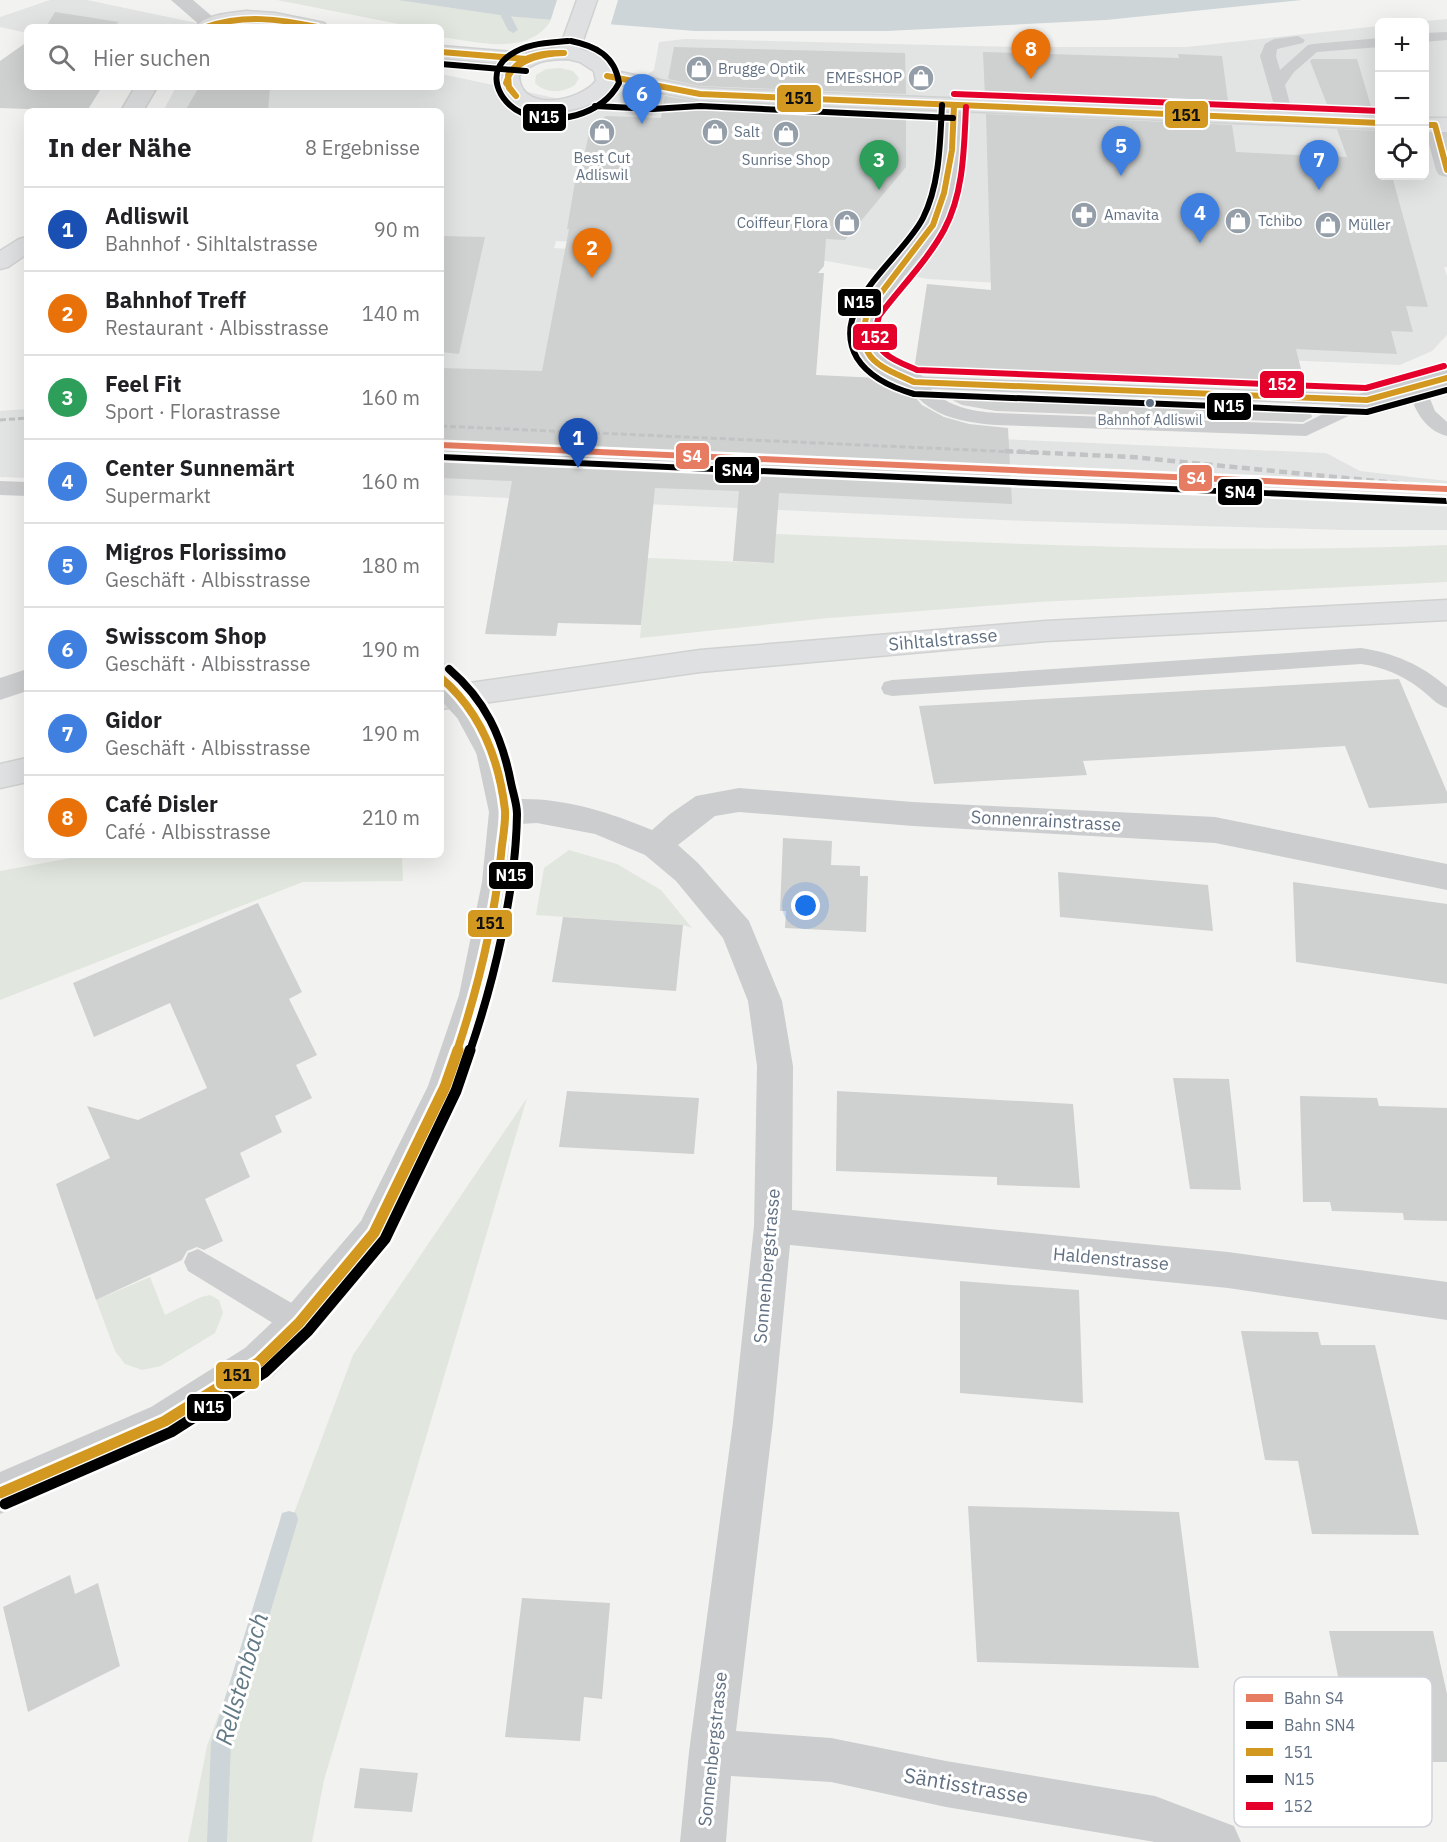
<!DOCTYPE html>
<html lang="de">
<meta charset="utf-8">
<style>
:root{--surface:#fff;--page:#f6f6f6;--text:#202124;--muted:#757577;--line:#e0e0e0;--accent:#54595f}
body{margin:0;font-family:"IBM Plex Sans",sans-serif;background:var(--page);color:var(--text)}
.controls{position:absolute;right:18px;top:18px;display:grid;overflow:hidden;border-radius:9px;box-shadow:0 6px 24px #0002}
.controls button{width:54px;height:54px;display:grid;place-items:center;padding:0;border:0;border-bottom:2px solid var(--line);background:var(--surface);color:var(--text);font:30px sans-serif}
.you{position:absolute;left:806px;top:906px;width:21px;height:21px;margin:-15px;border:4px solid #fff;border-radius:50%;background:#1a73e8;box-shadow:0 0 0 9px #1a73e833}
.badge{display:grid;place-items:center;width:39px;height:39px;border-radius:50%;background:var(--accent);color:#fff;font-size:20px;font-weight:700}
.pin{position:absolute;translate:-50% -50px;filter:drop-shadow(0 2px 3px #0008)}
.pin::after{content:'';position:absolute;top:32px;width:21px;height:18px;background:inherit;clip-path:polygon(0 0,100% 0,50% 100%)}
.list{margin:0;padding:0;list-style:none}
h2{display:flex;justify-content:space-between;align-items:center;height:78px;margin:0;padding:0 24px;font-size:26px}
h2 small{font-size:20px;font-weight:400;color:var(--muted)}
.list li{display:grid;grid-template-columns:39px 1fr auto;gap:18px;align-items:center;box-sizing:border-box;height:84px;padding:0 24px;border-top:2px solid var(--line)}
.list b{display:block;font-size:22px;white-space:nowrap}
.list p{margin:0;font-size:20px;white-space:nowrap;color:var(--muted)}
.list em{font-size:20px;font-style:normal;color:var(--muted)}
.icon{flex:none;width:33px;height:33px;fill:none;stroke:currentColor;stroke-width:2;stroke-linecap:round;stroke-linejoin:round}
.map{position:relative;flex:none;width:1447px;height:1842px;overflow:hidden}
.search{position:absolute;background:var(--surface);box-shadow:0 6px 24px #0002;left:24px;top:24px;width:420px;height:66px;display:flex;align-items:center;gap:15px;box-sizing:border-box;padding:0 21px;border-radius:9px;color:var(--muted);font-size:22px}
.panel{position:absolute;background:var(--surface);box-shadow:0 6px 24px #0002;left:24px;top:108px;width:420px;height:750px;border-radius:9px}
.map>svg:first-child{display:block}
.built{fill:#e2e4e3}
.green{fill:#e1e6de}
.water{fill:#ced5d8}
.pier{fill:#f2f3f0}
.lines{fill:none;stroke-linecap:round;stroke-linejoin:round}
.stream{fill:#ced5d8;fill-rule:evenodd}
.building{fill:#cfd0d0}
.secondary-casing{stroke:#d0d1d1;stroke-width:3}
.primary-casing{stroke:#d0d1d1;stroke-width:3}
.lane{fill:#cccdce;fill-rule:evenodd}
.street{fill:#cccdce;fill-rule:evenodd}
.secondary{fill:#dfe0e1;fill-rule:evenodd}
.primary{fill:#dfe0e1;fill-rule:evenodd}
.rail-far1{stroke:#c2c3c4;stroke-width:3;stroke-dasharray:6 3;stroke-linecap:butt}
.rail{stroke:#c2c3c4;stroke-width:4.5;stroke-dasharray:8 4.5;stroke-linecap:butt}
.street-bridge{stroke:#cccdce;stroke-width:30}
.bus-1-far2-casing{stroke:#fff;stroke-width:9}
.bus-1-far1-casing{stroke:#fff;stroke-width:13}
.bus-1-casing{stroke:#fff;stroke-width:16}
.bus-2-far2-casing{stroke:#fff;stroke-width:9}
.bus-2-far1-casing{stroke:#fff;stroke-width:13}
.bus-2-casing{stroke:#fff;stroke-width:16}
.bus-3-casing{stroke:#fff;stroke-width:9}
.bus-1-far2{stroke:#d29820;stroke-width:6}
.bus-1-far1{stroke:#d29820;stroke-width:8}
.bus-1{stroke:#d29820;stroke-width:11}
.bus-2-far2{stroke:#000;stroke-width:6}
.bus-2-far1{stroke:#000;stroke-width:8}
.bus-2{stroke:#000;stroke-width:11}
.bus-3{stroke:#e4002b;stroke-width:6}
.rail-1-casing{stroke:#fff;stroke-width:5}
.rail-2-casing{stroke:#fff;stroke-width:5}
.rail-1{fill:#e67d63;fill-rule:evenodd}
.rail-2{fill:#000;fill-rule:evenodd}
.bus-dot{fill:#617082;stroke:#fff;stroke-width:2}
.labels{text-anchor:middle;stroke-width:6;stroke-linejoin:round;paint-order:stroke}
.far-bus-label{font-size:14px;fill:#617082;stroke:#fff}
.far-poi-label{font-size:15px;fill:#617082;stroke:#fff;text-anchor:start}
.street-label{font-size:18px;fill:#617082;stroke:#fff}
.near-street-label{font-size:21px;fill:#617082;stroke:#fff}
.near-water-label{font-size:24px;font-style:italic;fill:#627986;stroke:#fff}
.key{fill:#fff;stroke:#d0d4da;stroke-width:1.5}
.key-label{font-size:16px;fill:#617082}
.line-badge{stroke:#fff;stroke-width:2}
.badge-label{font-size:16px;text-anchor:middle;font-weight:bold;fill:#fff}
.pale-badge-label{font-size:16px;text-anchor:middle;font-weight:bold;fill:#111}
</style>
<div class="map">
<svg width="1447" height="1842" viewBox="0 0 1447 1842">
<rect width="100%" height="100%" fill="#f2f3f0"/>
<path class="built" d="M50 0H87L216 27H27V33L0 27V17Z
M1447 19V267H1444L1447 276V335L1432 351 1400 365 1231 358 1234 296 928 279 775 252 556 241 554 248 616 252 801 382 953 437 1326 453 1360 471 1447 481V530H1346L1026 521 441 495V111H163L176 87H441V74L598 107 654 70 659 42 685 39 1023 47H1186L1379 26 1380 176H1424V22H1416Z
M27 409V478L0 477V411Z"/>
<path class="green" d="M277 0H397L506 16 552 19C529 57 479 42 441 37V27H414Z
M560 68 573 71 579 78 575 85C563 93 546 94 535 83L536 75 546 69Z
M776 534C999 543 1223 555 1447 545V582L1038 602 829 618 640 638 647 558 773 563Z
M569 850 617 864 661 890 692 928 683 925 536 915 544 868Z
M87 855H402L403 881 303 882 0 1000V871Z
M527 1098 324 1780 312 1842H188L207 1746 353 1355Z
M150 1277 165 1315 201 1297 210 1295 219 1300 223 1313 215 1333 161 1366 142 1370 125 1364 115 1351 96 1300Z"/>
<path class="water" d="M397 0H1302L1106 20 887 31H695L506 16Z"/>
<path class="pier" d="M557 0H618L610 27 550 22Z"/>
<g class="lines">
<path class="stream" d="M511 0H521L511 16 518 30 513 33 508 30 501 16Z
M289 1511 296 1513 298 1520 231 1743 227 1842H207L211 1743 280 1520 282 1513Z"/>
</g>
<path class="building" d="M55 12 119 22 115 25 121 27H46Z
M27 42V87H102L87 111 0 108V61Z
M674 47 905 53 906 94 700 86 668 79Z
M983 52 1179 58 1178 54 1222 56 1229 108 985 97Z
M1312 59H1357L1373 113 1330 112 1310 61Z
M199 87H270L268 111H185Z
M665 96 700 102 906 111V167L845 240 826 239 824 266 818 273H824L816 375 879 378 909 390 922 405 944 417 969 424 1008 428 1012 504 779 493 774 563 733 561 739 491 655 488 641 625 558 623 556 636 485 634 512 481 441 478V368L542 371 569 229H567L576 176H580L590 128 606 116 661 118Z
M986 114 1232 125 1236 152 1276 154 1347 157 1337 129 1379 131 1380 176H1392L1428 307 1406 306 1413 332 1391 331 1397 354 1296 349 1306 389 924 374 914 370 927 284 991 290Z
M441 236 485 237 459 354 441 352Z
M937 392 1309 406 1312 417 1303 422 996 411 962 405Z
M1399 679 1447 792V803L1369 808 1345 746 1083 761 1087 775 934 784 919 706Z
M783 838 832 841 831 865 860 866V876H868L866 932 785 928 786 911H780Z
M1058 872 1208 885 1213 931 1060 917Z
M1293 882 1447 904V984L1296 962Z
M258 903 302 992 289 999 317 1055 296 1065 312 1098 275 1116 282 1132 240 1153 250 1177 205 1199 223 1241 204 1250 197 1247 187 1251 182 1260 96 1300 56 1184 110 1158 87 1106 138 1120 207 1088 170 1003 94 1037 73 983Z
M563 917 683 925 676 991 552 982Z
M1173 1078 1229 1079 1241 1190 1190 1189Z
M567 1091 699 1098 694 1154 559 1147Z
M837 1091 1073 1104 1080 1188 997 1185V1177L836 1171Z
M1300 1096 1377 1098 1379 1106 1447 1108V1221L1404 1220 1403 1213 1332 1211 1330 1202H1303Z
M960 1281 1079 1290 1083 1403 960 1393Z
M1241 1331 1318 1332 1321 1345H1375L1419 1535 1312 1534 1298 1461 1265 1460Z
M968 1506 1179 1512 1199 1668 977 1662Z
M70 1575 75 1594 98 1583 120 1666 28 1712 3 1607Z
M522 1598 610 1603 602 1699 584 1697 580 1741 505 1737Z
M1329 1631H1433L1447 1694V1762H1355Z
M360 1768 418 1773 412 1812 354 1808Z"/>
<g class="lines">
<defs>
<path id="secondary" d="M577 0H597L580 49 601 56 615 71 700 88 1380 116V129L700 100 615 84C612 89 608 95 603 98 579 114 513 122 499 89 497 85 498 79 498 75L506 64 441 58V46L526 53 560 47ZM568 59 580 62 594 71 596 81C579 102 521 113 519 76 532 61 549 59 568 59Z
M247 11 275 13 324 23 327 27 247 23 224 27H196C205 14 232 13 247 11Z
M135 87H157L143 111H121Z
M1424 118H1447V132H1424Z
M27 237V254L8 267 0 269V251L19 239Z"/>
<path id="primary" d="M1447 600V620L1046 641 700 672 441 709V687L700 650 1046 621Z
M27 758V782L0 788V764Z"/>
</defs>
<use href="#secondary" class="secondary-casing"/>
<use href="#primary" class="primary-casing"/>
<path class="lane" d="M1447 32V40L1424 42V33Z
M1298 36 1305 40 1303 43 1277 49 1276 56 1280 70 1308 45 1313 44 1380 38V47L1317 52 1294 72 1285 85 1294 119 1286 124 1278 119 1260 56 1265 44 1274 39Z
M914 376 1367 394 1374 396 1376 400 1374 404 1306 436 996 425C959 422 927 416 905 382L907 378ZM931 389 1341 405 1303 424 996 413C971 411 949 407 931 389Z
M1417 382 1424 384 1435 411 1447 422V436C1424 430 1414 409 1408 388L1410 384Z
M0 481 27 482V496L0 495Z
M1361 648C1394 653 1422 665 1447 687V708C1436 705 1429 695 1419 688 1402 675 1383 667 1361 664L892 696 884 694 881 688 884 682 892 680Z
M198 1249 309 1313 313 1323 309 1333 299 1337 289 1333 188 1271 184 1262 188 1253Z"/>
<path class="street" d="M171 0H193L221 24 219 27H202Z
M954 100 962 101C969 112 964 134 963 146 961 173 957 201 944 225 930 252 857 317 876 349 884 363 909 370 923 376L927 382 923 388C906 392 887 381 873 371 805 328 909 258 927 214 941 180 942 142 943 106L946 101Z
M1435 118 1443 120 1447 129V177L1439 175 1436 170 1424 126 1427 120Z
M1447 370V386L1367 408 1358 406 1354 400 1358 394Z
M27 669V691L0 700V678Z
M490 735 501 739 505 747 518 799C565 798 609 812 652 830L670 814 696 796 739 788 913 802 1215 817 1447 864V890L1215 843 913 826 739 812 715 816 678 845 698 863 749 921 782 1001 793 1066 792 1210 1228 1252 1447 1282V1320L1228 1288 790 1245 773 1422 736 1731 831 1738 946 1761 1155 1796 1234 1826 1241 1842H1155L946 1807 831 1782 731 1776 726 1842H680L689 1752 733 1422 754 1226 757 1066 748 1001 723 938 676 881 645 855 595 834 537 823 520 824 514 882 493 995 463 1087 387 1245 313 1336 273 1376 179 1435 0 1514V1472L151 1407 245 1348 285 1310 361 1221 428 1086 459 995 482 882 489 812 475 747 479 739Z"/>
<use href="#secondary" class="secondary"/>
<use href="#primary" class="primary"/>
<path class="rail-far1" d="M0 420 27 418
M441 426 1039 453"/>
<path class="rail" d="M1005 451 1132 457 1447 488"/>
<path class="street-bridge" d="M441 678 470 710 490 747"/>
<defs>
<path id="bus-1-far2" d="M206 27C244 14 279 19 317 27
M441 52 527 59
M607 76 700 94 1380 123
M516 96 506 83C513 57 540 52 564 53
M516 96 509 88 508 75C523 58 542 54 564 53
M954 106 952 150 944 193 933 225 868 310C854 357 875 365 914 382L1367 400 1447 378
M1424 125H1435L1447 170"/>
<path id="bus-1-far1" d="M441 678C481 712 499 759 505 810 506 824 502 841 501 855 494 922 478 988 457 1051"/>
<path id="bus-1" d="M0 1493 165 1421 259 1362 299 1323 374 1233 445 1087 458 1050"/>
<path id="bus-2-far2" d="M568 41C548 43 527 43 510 55 485 72 498 102 522 113 554 127 602 115 619 83 615 56 596 46 571 41
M441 64 526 71
M942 105C940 142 940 184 923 218 903 258 827 307 857 358 869 377 893 388 914 394L1367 412 1447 390
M595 106 653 109 700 106 953 118"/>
<path id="bus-2-far1" d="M449 669C485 700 502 736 511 783 513 793 517 804 517 814 516 889 494 981 470 1051"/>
<path id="bus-2" d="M5 1504 171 1432 265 1372 308 1331 385 1239 456 1091 470 1050"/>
<path id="bus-3" d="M954 94 1380 111
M966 107C964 148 964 193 944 230 927 261 900 288 879 316 868 351 889 358 917 370L1366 388 1444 366"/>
</defs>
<use href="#bus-1-far2" class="bus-1-far2-casing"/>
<use href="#bus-1-far1" class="bus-1-far1-casing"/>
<use href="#bus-1" class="bus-1-casing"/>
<use href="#bus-2-far2" class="bus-2-far2-casing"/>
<use href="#bus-2-far1" class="bus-2-far1-casing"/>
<use href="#bus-2" class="bus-2-casing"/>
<use href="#bus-3" class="bus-3-casing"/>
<use href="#bus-1-far2" class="bus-1-far2"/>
<use href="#bus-1-far1" class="bus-1-far1"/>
<use href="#bus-1" class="bus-1"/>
<use href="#bus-2-far2" class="bus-2-far2"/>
<use href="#bus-2-far1" class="bus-2-far1"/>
<use href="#bus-2" class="bus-2"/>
<use href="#bus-3" class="bus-3"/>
<defs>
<path id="rail-1" d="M441 442 1447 486V492L441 448Z"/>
<path id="rail-2" d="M441 454 1446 498 1447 504 441 460Z"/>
</defs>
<use href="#rail-1" class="rail-1-casing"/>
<use href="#rail-2" class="rail-2-casing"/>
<use href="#rail-1" class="rail-1"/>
<use href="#rail-2" class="rail-2"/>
</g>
<defs>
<symbol id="shop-disc" viewBox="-11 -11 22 22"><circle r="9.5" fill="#949ea8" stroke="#fff"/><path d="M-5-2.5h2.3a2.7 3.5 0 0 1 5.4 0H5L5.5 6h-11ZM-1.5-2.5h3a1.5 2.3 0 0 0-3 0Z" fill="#fff"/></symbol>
<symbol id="pharmacy-disc" viewBox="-11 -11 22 22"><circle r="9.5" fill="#949ea8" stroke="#fff"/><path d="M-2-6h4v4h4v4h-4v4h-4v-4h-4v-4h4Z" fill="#fff"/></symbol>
</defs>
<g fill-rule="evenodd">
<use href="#shop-disc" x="684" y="54" width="30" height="30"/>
<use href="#shop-disc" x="906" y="63" width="30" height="30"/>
<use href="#shop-disc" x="587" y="117" width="30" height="30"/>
<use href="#shop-disc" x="700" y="117" width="30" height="30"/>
<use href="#shop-disc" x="771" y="119" width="30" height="30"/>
<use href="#pharmacy-disc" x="1069" y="200" width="30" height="30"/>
<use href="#shop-disc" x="1223" y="206" width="30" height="30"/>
<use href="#shop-disc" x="832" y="208" width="30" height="30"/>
<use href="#shop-disc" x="1313" y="210" width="30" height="30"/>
</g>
<circle class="bus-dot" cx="1150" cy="403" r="5"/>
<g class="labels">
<g class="far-bus-label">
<text x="1150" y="425">Bahnhof Adliswil</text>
</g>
<g class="far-poi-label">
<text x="718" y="74">Brugge Optik</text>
<text x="902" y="83" text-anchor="end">EMEsSHOP</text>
<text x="734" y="137">Salt</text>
<text x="602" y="163" text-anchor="middle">Best Cut<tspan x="602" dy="17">Adliswil</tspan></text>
<text x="786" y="165" text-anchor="middle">Sunrise Shop</text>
<text x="1104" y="220">Amavita</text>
<text x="1258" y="226">Tchibo</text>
<text x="828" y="228" text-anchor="end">Coiffeur Flora</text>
<text x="1348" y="230">Müller</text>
</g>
<g class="street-label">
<text transform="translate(943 640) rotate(-5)" y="6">Sihltalstrasse</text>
<text transform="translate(1046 821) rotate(3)" y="6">Sonnenrainstrasse</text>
<text transform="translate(1111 1259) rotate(5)" y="6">Haldenstrasse</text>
<text transform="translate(767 1266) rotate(-85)" y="6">Sonnenbergstrasse</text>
<text transform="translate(713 1749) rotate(-84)" y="6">Sonnenbergstrasse</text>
</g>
<g class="near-street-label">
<text transform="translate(966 1786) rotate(10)" y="7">Säntisstrasse</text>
</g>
<g class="near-water-label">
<text transform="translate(242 1679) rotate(-74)" y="8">Rellstenbach</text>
</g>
</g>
<rect x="1234" y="1677" width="198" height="150" rx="9" class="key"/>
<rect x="1246" y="1694" width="27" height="8" fill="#e67d63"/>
<rect x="1246" y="1721" width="27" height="8" fill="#000"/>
<rect x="1246" y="1748" width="27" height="8" fill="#d29820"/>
<rect x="1246" y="1775" width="27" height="8" fill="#000"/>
<rect x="1246" y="1802" width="27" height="8" fill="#e4002b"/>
<g class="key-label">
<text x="1284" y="1704">Bahn S4</text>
<text x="1284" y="1731">Bahn SN4</text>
<text x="1284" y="1758">151</text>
<text x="1284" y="1785">N15</text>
<text x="1284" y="1812">152</text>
</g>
<g class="line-badge">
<rect x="776" y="84" width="46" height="29" rx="6" fill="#d29820"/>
<rect x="1164" y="100" width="45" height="29" rx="6" fill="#d29820"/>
<rect x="522" y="103" width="45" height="29" rx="6" fill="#000"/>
<rect x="837" y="288" width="45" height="29" rx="6" fill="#000"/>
<rect x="852" y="323" width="46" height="28" rx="6" fill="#e4002b"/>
<rect x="1259" y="370" width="46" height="29" rx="6" fill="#e4002b"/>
<rect x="1206" y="392" width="46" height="29" rx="6" fill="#000"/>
<rect x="675" y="442" width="35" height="28" rx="6" fill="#e67d63"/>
<rect x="714" y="456" width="46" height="28" rx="6" fill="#000"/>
<rect x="1178" y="464" width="35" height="28" rx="6" fill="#e67d63"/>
<rect x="1217" y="478" width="46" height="28" rx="6" fill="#000"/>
<rect x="488" y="861" width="46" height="29" rx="6" fill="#000"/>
<rect x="467" y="909" width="46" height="29" rx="6" fill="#d29820"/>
<rect x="215" y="1361" width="45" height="29" rx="6" fill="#d29820"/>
<rect x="186" y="1393" width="46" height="29" rx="6" fill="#000"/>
</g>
<g class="badge-label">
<text x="544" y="123">N15</text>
<text x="859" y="308">N15</text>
<text x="875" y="343">152</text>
<text x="1282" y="390">152</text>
<text x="1229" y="412">N15</text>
<text x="692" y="462">S4</text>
<text x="737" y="476">SN4</text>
<text x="1196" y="484">S4</text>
<text x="1240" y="498">SN4</text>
<text x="511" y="881">N15</text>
<text x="209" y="1413">N15</text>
</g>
<g class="pale-badge-label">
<text x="799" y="104">151</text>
<text x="1186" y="121">151</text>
<text x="490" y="929">151</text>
<text x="237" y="1381">151</text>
</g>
</svg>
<div class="controls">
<button>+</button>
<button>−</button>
<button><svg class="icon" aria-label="locate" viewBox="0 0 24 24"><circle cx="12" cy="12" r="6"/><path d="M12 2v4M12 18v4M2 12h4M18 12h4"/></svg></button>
</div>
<div class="you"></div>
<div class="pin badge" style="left:578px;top:468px;background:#1a4fb4">1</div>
<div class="pin badge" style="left:592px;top:278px;background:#e8710a">2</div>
<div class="pin badge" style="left:879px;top:190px;background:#2e9e5b">3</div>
<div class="pin badge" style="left:1200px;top:243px;background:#3f7fe0">4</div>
<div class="pin badge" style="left:1121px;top:176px;background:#3f7fe0">5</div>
<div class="pin badge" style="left:642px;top:124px;background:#3f7fe0">6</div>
<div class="pin badge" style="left:1319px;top:190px;background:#3f7fe0">7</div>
<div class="pin badge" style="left:1031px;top:79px;background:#e8710a">8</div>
<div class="search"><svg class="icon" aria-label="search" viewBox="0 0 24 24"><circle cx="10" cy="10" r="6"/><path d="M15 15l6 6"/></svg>Hier suchen</div>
<section class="panel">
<h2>In der Nähe<small>8 Ergebnisse</small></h2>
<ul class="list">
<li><span class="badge" style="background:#1a4fb4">1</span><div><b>Adliswil</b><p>Bahnhof · Sihltalstrasse</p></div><em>90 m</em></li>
<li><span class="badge" style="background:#e8710a">2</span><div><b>Bahnhof Treff</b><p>Restaurant · Albisstrasse</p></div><em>140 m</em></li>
<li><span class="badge" style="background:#2e9e5b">3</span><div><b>Feel Fit</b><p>Sport · Florastrasse</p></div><em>160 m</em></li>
<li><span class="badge" style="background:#3f7fe0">4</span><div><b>Center Sunnemärt</b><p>Supermarkt</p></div><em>160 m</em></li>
<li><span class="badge" style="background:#3f7fe0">5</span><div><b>Migros Florissimo</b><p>Geschäft · Albisstrasse</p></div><em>180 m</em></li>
<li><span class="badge" style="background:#3f7fe0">6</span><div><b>Swisscom Shop</b><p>Geschäft · Albisstrasse</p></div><em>190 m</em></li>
<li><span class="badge" style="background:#3f7fe0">7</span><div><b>Gidor</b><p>Geschäft · Albisstrasse</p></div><em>190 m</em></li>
<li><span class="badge" style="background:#e8710a">8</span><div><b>Café Disler</b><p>Café · Albisstrasse</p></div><em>210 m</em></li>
</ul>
</section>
</div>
